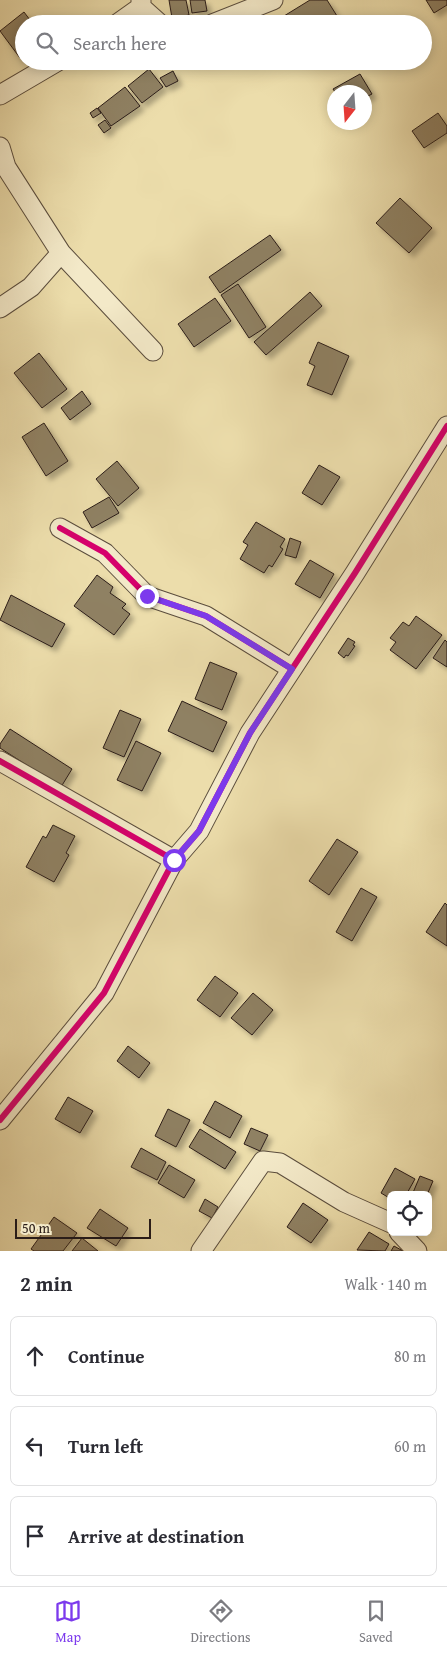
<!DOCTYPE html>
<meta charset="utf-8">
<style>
:root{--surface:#fff;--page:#f7f7f7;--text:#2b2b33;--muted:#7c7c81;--line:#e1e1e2;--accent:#7c3aed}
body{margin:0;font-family:"Gentium Book Plus",serif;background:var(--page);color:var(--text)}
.controls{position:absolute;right:15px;bottom:15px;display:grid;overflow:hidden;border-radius:8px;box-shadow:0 2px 12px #0003}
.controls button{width:45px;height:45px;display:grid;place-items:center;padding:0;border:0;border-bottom:1px solid var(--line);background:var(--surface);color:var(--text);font:25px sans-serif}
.compass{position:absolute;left:327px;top:85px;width:45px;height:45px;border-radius:50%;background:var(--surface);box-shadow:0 2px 12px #0003;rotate:197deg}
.scale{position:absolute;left:15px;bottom:12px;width:136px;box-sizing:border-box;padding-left:5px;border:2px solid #2b1d18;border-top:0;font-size:14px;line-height:18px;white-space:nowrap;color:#2b1d18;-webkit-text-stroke:4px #f3e9c8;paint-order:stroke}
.stop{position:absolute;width:15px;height:15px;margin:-11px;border:4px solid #7c3aed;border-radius:50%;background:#fff}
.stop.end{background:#7c3aed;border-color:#fff;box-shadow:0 1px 5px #0008}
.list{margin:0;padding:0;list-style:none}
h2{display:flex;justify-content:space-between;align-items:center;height:65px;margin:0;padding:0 20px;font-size:21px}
h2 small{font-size:16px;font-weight:400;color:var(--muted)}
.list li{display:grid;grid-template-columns:32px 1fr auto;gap:15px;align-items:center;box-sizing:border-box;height:80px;margin:0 10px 10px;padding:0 10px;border:1px solid var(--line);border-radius:8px}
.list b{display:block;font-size:19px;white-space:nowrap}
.list em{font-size:16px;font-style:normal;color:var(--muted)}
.icon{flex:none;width:28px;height:28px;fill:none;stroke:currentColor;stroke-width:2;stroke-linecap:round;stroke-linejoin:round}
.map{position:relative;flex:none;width:447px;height:1251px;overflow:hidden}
.search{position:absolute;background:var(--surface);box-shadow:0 2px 12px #0003;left:15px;right:15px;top:15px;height:55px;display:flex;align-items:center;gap:12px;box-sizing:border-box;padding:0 18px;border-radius:28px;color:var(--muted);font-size:19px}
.sheet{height:335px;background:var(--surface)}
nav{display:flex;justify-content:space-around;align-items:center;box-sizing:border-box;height:70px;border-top:1px solid var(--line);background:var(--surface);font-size:14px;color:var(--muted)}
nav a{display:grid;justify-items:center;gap:2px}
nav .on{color:var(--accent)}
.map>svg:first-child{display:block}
.building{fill:#8f8164;stroke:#2b1d18;filter:url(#shadow)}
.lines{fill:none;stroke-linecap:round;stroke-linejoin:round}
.minor-casing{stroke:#5b4d3d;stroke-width:21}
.minor{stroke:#f3e9c8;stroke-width:19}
.cycleway-casing{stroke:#f3e9c8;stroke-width:9}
.cycleway{stroke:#d6006c;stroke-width:6}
.route{stroke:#7c3aed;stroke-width:6}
</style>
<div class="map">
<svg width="447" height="1251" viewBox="0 0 447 1251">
<defs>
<filter id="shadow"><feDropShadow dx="4.5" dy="4.5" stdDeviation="2.5" flood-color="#0004"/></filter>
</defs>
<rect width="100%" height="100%" fill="#ecddab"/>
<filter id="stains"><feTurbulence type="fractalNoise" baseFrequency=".004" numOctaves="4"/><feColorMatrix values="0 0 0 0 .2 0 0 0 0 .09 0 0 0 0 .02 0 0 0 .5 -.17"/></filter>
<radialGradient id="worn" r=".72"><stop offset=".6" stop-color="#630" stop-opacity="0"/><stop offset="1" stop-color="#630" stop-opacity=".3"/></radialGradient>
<path class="building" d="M169 0H186L189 15 172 18Z
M190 0H205L207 11 192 13Z
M310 0H327L342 24H289L284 16Z
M426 0H447V5L434 13Z
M24 12 33 24H24V55L20 58 0 31Z
M149 69 163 87 142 103 128 86Z
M173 71 178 81 166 87 160 78Z
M360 74 372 94 364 98V92H335L333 89Z
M125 87 140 106 111 126 98 108Z
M97 108 101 113 93 118 90 113Z
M438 113 447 126V133L424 148 412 131Z
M105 120 111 128 104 133 98 125Z
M400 198 432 228 409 253 376 223Z
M270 235 281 250 220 293 209 277Z
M238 284 266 327 249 338 221 295Z
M310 292 322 306 266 355 254 342Z
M215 298 231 321 194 347 178 324Z
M318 342 349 356 332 395 307 385 315 366 309 363Z
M39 353 67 389 42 408 14 373Z
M82 391 91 404 70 420 61 408Z
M44 423 68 461 46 476 22 437Z
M117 461 139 488 118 506 96 479Z
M319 465 340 477 322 505 302 493Z
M109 497 119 513 92 528 83 512Z
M256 522 285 539 280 547 283 549 272 567 269 565 264 573 240 559 248 545 243 542Z
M290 538 301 542 296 558 285 555Z
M310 560 334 574 320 598 295 584Z
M97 575 113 587 110 593 126 604 122 608 130 614 114 635 74 606Z
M11 595 65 624 52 647 0 620Z
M416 616 442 635 416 669 390 650 396 642 390 638 403 622 409 626Z
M348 638 355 642 353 645 355 646 348 656 346 655 344 658 338 653Z
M445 640 447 642V667L433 658Z
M210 662 237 673 222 710 195 699Z
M182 701 227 722 213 752 168 731Z
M120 710 141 719 124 757 103 748Z
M10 729 72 769 61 787 0 748V744Z
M136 741 161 753 142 791 117 780Z
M53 825 75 836 66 853 69 855 54 882 26 867 43 836 46 838Z
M337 839 358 852 329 895 309 881Z
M361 888 377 897 352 941 336 932Z
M445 903 447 905V946L426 932Z
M215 976 238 993 220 1017 197 1000Z
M253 993 273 1010 252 1035 231 1018Z
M128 1046 150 1063 139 1078 117 1061Z
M68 1097 93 1111 80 1133 55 1119Z
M215 1101 242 1116 230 1138 203 1123Z
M168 1109 190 1120 176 1147 155 1136Z
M251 1128 268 1135 260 1151 244 1144Z
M200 1129 236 1152 225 1169 189 1147Z
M141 1148 166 1162 157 1180 131 1167Z
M169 1165 195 1180 184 1198 158 1183Z
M395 1168 415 1179 406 1195H391V1199L381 1193Z
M420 1176 433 1181 427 1195H412Z
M205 1199 218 1207 212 1218 199 1211Z
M303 1203 328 1220 311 1243 287 1227Z
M100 1209 128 1228 116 1246 87 1228Z
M54 1217 77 1233 63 1251H34L31 1249Z
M369 1232 389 1244 385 1251 357 1250Z
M82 1238 98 1251H72Z
M394 1246 403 1251H391Z"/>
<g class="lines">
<defs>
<path id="minor" d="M141 7 160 24
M117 24 141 7V0
M212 24 273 0
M0 95 58 61
M0 147 6 167 61 253 153 351
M0 308 31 287 61 253
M60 528 105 553 147 596 206 616 292 669
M0 761 174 860 199 831 250 733 355 573 447 426
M0 1120 104 993 174 860
M399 1232 417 1251
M201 1251 263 1161 280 1163 344 1202 391 1223"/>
</defs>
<use href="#minor" class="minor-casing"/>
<use href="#minor" class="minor"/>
<defs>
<path id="cycleway" d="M60 528 105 553 147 596 206 616 292 669
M0 761 174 860 199 831 250 733 355 573 447 426
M0 1120 104 993 174 860"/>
</defs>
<use href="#cycleway" class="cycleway-casing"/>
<use href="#cycleway" class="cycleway"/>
</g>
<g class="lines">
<path class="route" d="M147 596 206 616 292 669 250 733 199 831 174 860"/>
</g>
<rect width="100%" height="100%" filter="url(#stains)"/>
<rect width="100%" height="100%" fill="url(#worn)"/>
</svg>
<div class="controls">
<button><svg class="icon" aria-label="locate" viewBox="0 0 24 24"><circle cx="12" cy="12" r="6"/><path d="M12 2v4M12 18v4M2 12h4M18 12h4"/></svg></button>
</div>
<svg class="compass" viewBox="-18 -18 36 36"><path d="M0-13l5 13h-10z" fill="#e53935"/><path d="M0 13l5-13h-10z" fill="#7c7c81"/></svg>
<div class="scale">50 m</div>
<div class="stop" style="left:174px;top:860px"></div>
<div class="stop end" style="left:147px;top:596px"></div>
<div class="search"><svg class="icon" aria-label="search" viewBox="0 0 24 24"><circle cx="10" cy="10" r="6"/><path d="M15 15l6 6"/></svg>Search here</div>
</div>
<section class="sheet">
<h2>2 min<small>Walk · 140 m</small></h2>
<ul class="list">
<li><svg class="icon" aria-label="ahead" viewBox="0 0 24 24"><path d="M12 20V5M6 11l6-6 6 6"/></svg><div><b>Continue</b></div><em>80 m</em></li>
<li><svg class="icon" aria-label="left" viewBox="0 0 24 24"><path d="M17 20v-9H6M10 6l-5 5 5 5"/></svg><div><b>Turn left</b></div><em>60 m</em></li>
<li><svg class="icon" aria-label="arrive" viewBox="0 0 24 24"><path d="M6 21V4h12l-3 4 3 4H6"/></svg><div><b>Arrive at destination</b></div></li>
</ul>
</section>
<nav>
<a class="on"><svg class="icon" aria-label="map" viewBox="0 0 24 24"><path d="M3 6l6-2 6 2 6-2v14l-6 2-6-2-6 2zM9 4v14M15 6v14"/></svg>Map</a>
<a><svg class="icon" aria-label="directions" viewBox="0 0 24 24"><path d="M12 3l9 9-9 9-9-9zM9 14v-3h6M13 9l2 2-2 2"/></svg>Directions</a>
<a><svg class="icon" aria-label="saved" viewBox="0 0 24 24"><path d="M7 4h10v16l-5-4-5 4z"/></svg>Saved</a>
</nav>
